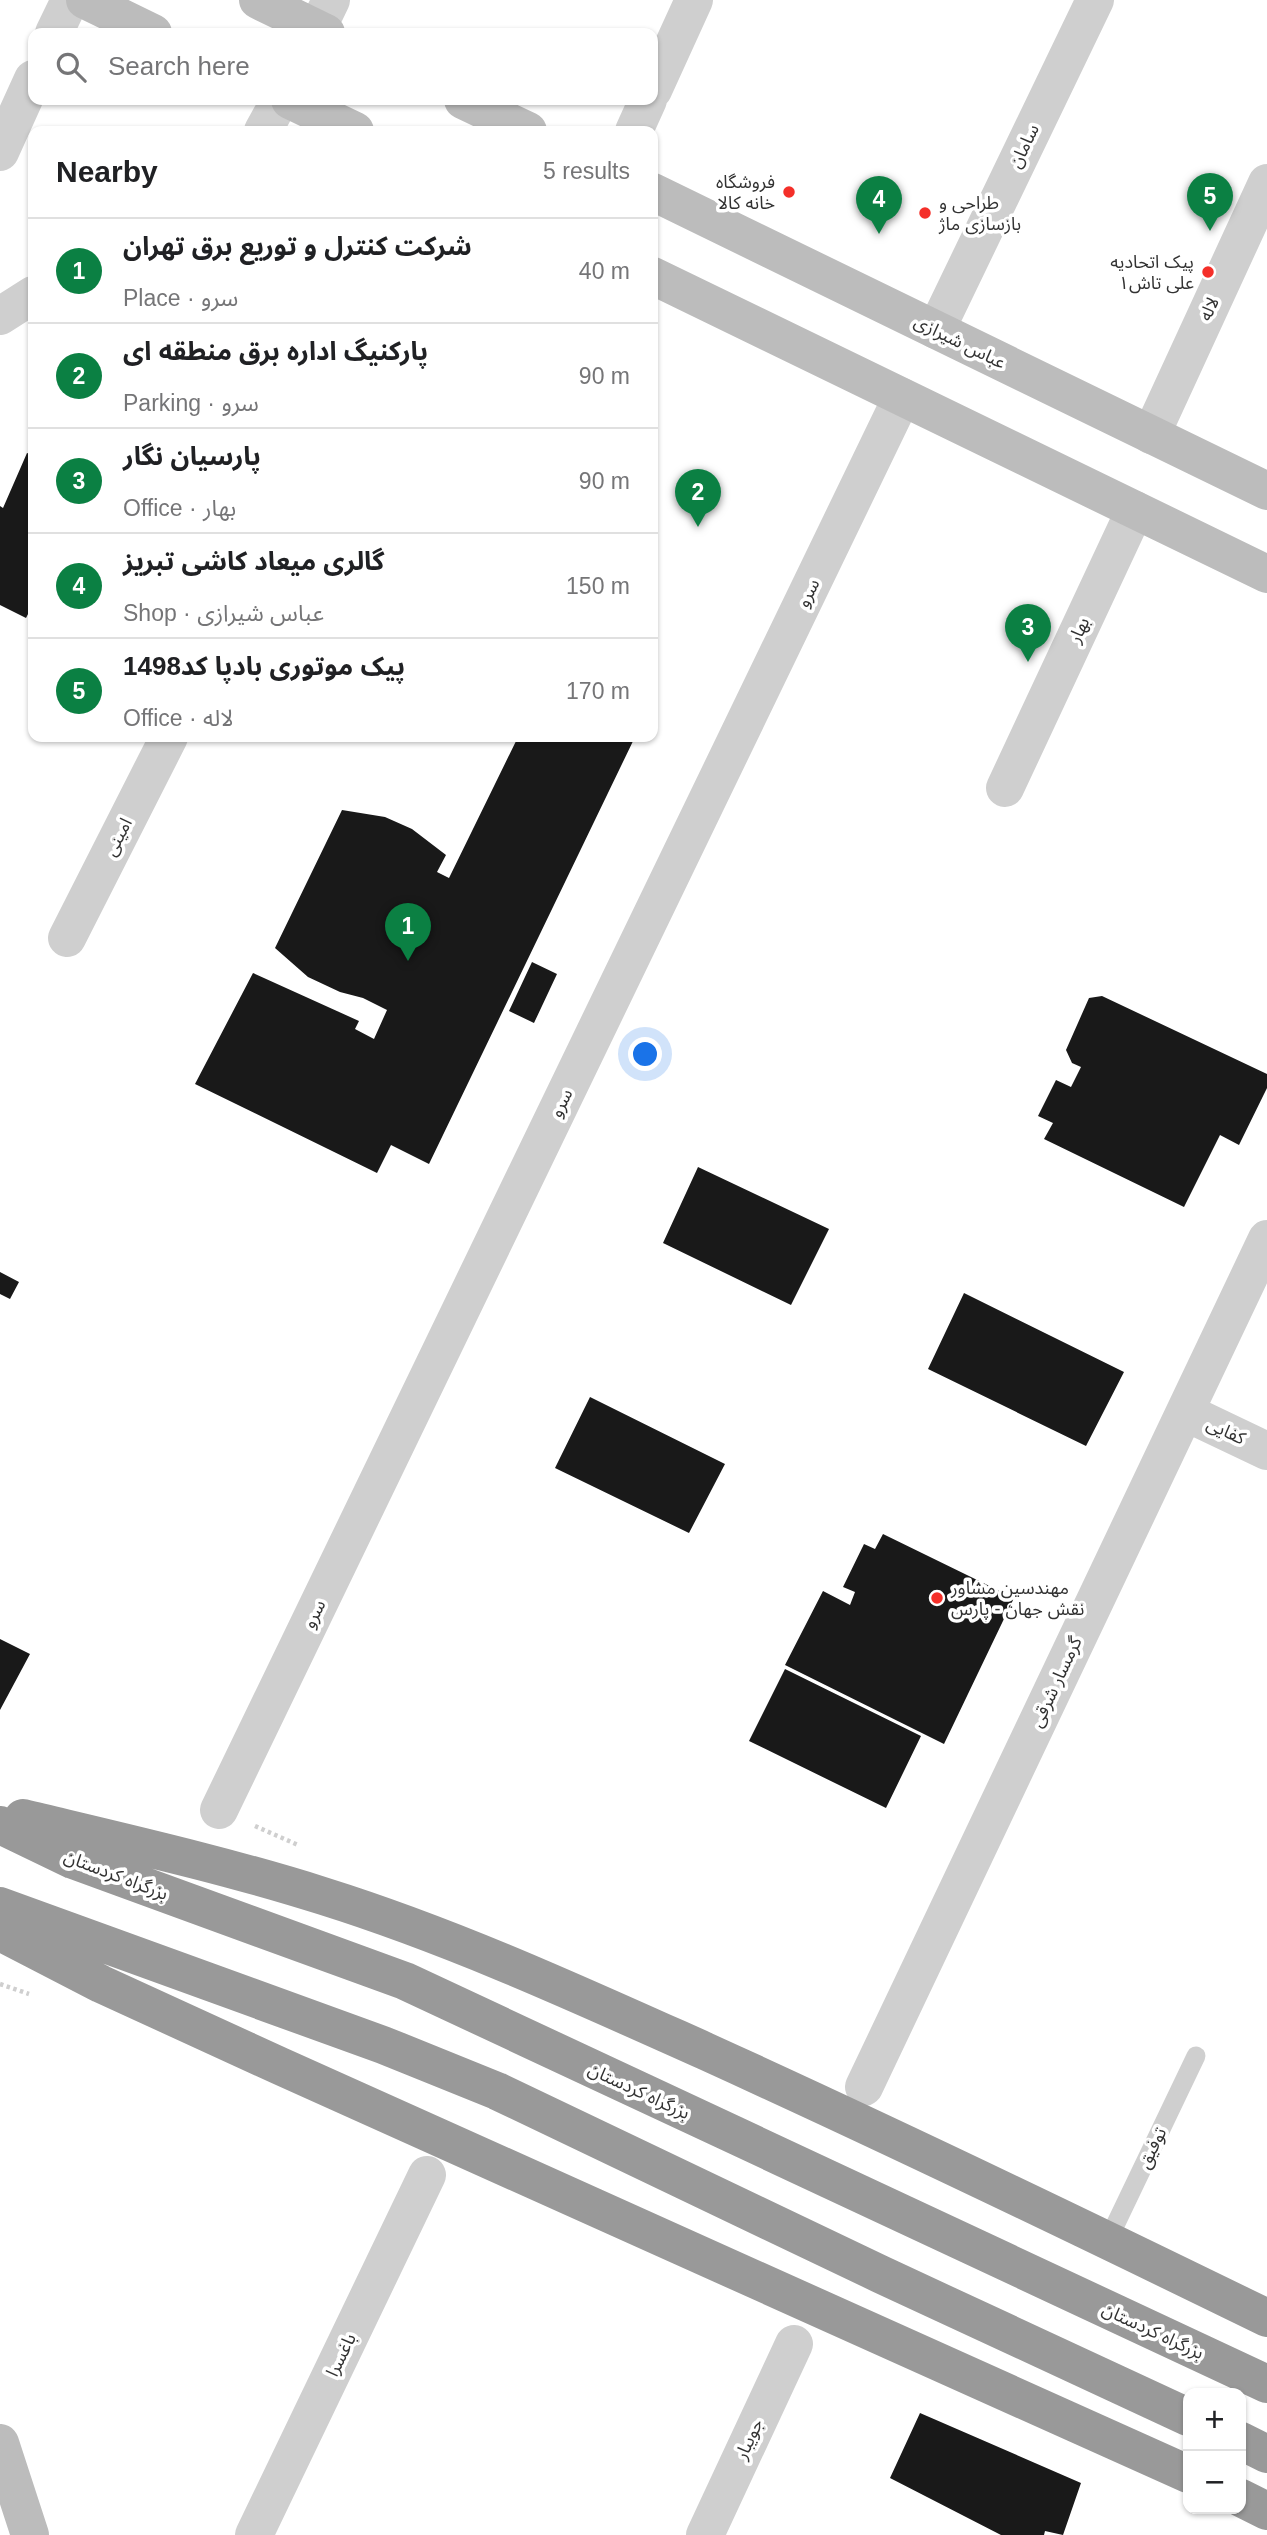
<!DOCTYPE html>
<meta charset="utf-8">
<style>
:root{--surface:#fff;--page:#f2f2f2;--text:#202124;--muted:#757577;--line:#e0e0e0;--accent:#0b8043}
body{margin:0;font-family:Helvetica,"Noto Sans Arabic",sans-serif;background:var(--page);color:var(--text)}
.controls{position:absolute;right:21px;bottom:21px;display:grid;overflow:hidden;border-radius:14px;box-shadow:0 2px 5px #0004}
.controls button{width:63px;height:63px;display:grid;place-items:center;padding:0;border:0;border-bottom:2px solid var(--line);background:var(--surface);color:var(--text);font:35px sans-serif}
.you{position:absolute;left:646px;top:1055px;width:24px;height:24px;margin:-18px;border:5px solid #fff;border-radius:50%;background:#1a73e8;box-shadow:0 0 0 10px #1a73e833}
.badge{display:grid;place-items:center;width:46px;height:46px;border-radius:50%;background:var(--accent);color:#fff;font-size:23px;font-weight:700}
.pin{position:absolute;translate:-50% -58px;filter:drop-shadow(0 2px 4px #0008)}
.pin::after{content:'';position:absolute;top:37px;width:24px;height:21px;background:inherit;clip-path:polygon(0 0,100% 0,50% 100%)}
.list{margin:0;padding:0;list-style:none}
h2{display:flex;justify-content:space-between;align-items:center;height:91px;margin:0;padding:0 28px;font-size:30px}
h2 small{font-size:23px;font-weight:400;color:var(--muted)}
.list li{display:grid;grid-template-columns:46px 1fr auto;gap:21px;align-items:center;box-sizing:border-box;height:105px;padding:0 28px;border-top:2px solid var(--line)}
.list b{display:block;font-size:26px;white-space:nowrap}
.list p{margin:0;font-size:23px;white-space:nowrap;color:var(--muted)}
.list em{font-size:23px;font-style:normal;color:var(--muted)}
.icon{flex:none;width:38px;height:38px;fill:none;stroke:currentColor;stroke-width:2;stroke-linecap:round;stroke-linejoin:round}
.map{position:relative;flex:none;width:1267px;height:2535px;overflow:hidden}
.search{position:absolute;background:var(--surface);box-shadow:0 2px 5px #0004;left:28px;top:28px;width:630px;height:77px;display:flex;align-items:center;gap:18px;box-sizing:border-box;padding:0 24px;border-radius:14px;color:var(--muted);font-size:26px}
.panel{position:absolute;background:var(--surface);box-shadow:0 2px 5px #0004;left:28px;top:126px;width:630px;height:616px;border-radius:14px}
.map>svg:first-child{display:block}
.building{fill:#191919}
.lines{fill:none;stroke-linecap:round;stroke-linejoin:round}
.path{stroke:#cfcfcf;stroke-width:4.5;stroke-dasharray:3.5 3.5;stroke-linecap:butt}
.lane{stroke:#cfcfcf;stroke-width:19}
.street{stroke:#cfcfcf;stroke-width:38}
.secondary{stroke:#bcbcbc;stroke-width:38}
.highway{stroke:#999;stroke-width:38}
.poi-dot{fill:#f42f29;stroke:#fff;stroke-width:2.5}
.labels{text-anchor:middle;stroke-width:7;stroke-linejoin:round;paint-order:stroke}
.street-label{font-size:18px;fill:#323232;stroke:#fff}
.poi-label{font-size:18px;fill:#323232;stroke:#fff;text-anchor:end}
</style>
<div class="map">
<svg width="1267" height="2535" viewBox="0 0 1267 2535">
<rect width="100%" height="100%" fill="#fff"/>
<path class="building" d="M27 453 33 455V604L26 618 0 605V506L3 508Z
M518 737H635L429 1164 391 1145 377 1173 195 1084 253 973 359 1021 355 1029 374 1039 387 1010 363 998 340 992 308 977 275 948 342 810 385 817 412 829 446 855 437 872 449 878Z
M532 962 557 974 534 1023 509 1011Z
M1102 996 1267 1074V1088L1239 1145 1220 1135 1184 1207 1044 1139 1053 1123 1038 1116 1056 1080 1071 1087 1081 1067 1072 1063 1066 1050 1089 998Z
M698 1167 829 1229 791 1305 663 1243Z
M0 1272 19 1282 10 1299 0 1294Z
M964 1293 1124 1372 1086 1446 928 1369Z
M590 1397 725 1464 689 1533 555 1468Z
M883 1534 1014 1598 944 1744 785 1665 823 1591 850 1605 855 1592 843 1587 864 1544 875 1549Z
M0 1639 30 1654 0 1710Z
M785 1669 921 1736 886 1808 749 1741Z
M920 2413 1081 2483 1063 2535 1045 2531 1044 2535H1001L890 2478Z"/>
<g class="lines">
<path class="path" d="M255 1826 298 1845
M0 1984 29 1994"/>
<path class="lane" d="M1108 2240 1196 2056"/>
<path class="street" d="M317 29 331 0
M54 33 70 0
M653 90 694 0
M263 131 280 100
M634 131 648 100
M0 152 33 79
M0 316 33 295
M936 330 1095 0
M1151 435 1267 183
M1005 788 1135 510
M67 938 169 737
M1185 1412 1267 1451
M219 1810 902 397
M864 2087 1267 1239
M254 2535 427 2175
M705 2535 794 2344"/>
<path class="secondary" d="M85 0 153 33
M258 0 326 33
M290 100 355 131
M463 100 528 131
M653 192 1267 491
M653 276 1267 574
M0 2443 30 2535"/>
<path class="highway" d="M23 1818C123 1842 225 1865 323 1896 454 1937 580 1995 705 2051 894 2137 1081 2227 1267 2318
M0 1825 73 1860 405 1981 1267 2384
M0 1906 383 2045 497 2091 880 2274 1188 2417
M0 1932 101 1984 280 2066 1188 2474
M1241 2441 1267 2454
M1241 2498 1267 2511"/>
</g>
<g class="poi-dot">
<circle cx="789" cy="192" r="7"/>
<circle cx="925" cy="213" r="7"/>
<circle cx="1208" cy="272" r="7"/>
<circle cx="937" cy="1598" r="7"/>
</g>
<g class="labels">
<g class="street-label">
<text transform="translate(1024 146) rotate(-64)" y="6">سامان</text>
<text transform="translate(1209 309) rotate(-65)" y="6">لاله</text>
<text transform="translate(960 342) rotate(26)" y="6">عباس شیرازی</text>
<text transform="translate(808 593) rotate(-64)" y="6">سرو</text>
<text transform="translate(1079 630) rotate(-65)" y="6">بهار</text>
<text transform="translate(118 837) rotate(-63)" y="6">امینی</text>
<text transform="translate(561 1103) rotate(-64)" y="6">سرو</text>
<text transform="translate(1226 1431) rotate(25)" y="6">کفایی</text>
<text transform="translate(314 1614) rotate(-64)" y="6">سرو</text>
<text transform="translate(1056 1682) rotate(-65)" y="6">گرمسار شرقی</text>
<text transform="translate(116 1875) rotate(21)" y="6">بزرگراه کردستان</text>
<text transform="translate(639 2091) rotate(25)" y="6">بزرگراه کردستان</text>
<text transform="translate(1152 2148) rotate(-64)" y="6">توفیق</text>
<text transform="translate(1153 2331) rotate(25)" y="6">بزرگراه کردستان</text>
<text transform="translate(341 2355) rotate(-64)" y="6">باغسرا</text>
<text transform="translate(749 2439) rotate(-65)" y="6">جویبار</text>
</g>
<g class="poi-label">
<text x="775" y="188">فروشگاه<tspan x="775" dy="21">خانه کالا</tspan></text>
<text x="939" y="209" text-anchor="start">طراحی و<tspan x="939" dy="21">بازسازی ماژ</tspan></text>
<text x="1194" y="268">پیک اتحادیه<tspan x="1194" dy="21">علی تاش۱</tspan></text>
<text x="951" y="1594" text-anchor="start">مهندسین مشاور<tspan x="951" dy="21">نقش جهان - پارس</tspan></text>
</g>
</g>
</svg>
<div class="controls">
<button>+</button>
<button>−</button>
</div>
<div class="you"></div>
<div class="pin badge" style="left:408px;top:961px">1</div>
<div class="pin badge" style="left:698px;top:527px">2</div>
<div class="pin badge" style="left:1028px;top:662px">3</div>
<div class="pin badge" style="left:879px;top:234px">4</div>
<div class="pin badge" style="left:1210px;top:231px">5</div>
<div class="search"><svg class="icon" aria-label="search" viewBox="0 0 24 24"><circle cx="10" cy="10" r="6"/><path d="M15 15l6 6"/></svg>Search here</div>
<section class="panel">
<h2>Nearby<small>5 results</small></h2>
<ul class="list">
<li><span class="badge">1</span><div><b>شرکت کنترل و توریع برق تهران</b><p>Place · سرو</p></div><em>40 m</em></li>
<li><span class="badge">2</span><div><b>پارکنیگ اداره برق منطقه ای</b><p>Parking · سرو</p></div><em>90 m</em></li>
<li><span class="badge">3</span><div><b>پارسیان نگار</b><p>Office · بهار</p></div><em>90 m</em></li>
<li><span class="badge">4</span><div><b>گالری میعاد کاشی تبریز</b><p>Shop · عباس شیرازی</p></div><em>150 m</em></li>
<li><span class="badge">5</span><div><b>پیک موتوری بادپا کد1498</b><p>Office · لاله</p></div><em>170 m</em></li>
</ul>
</section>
</div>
